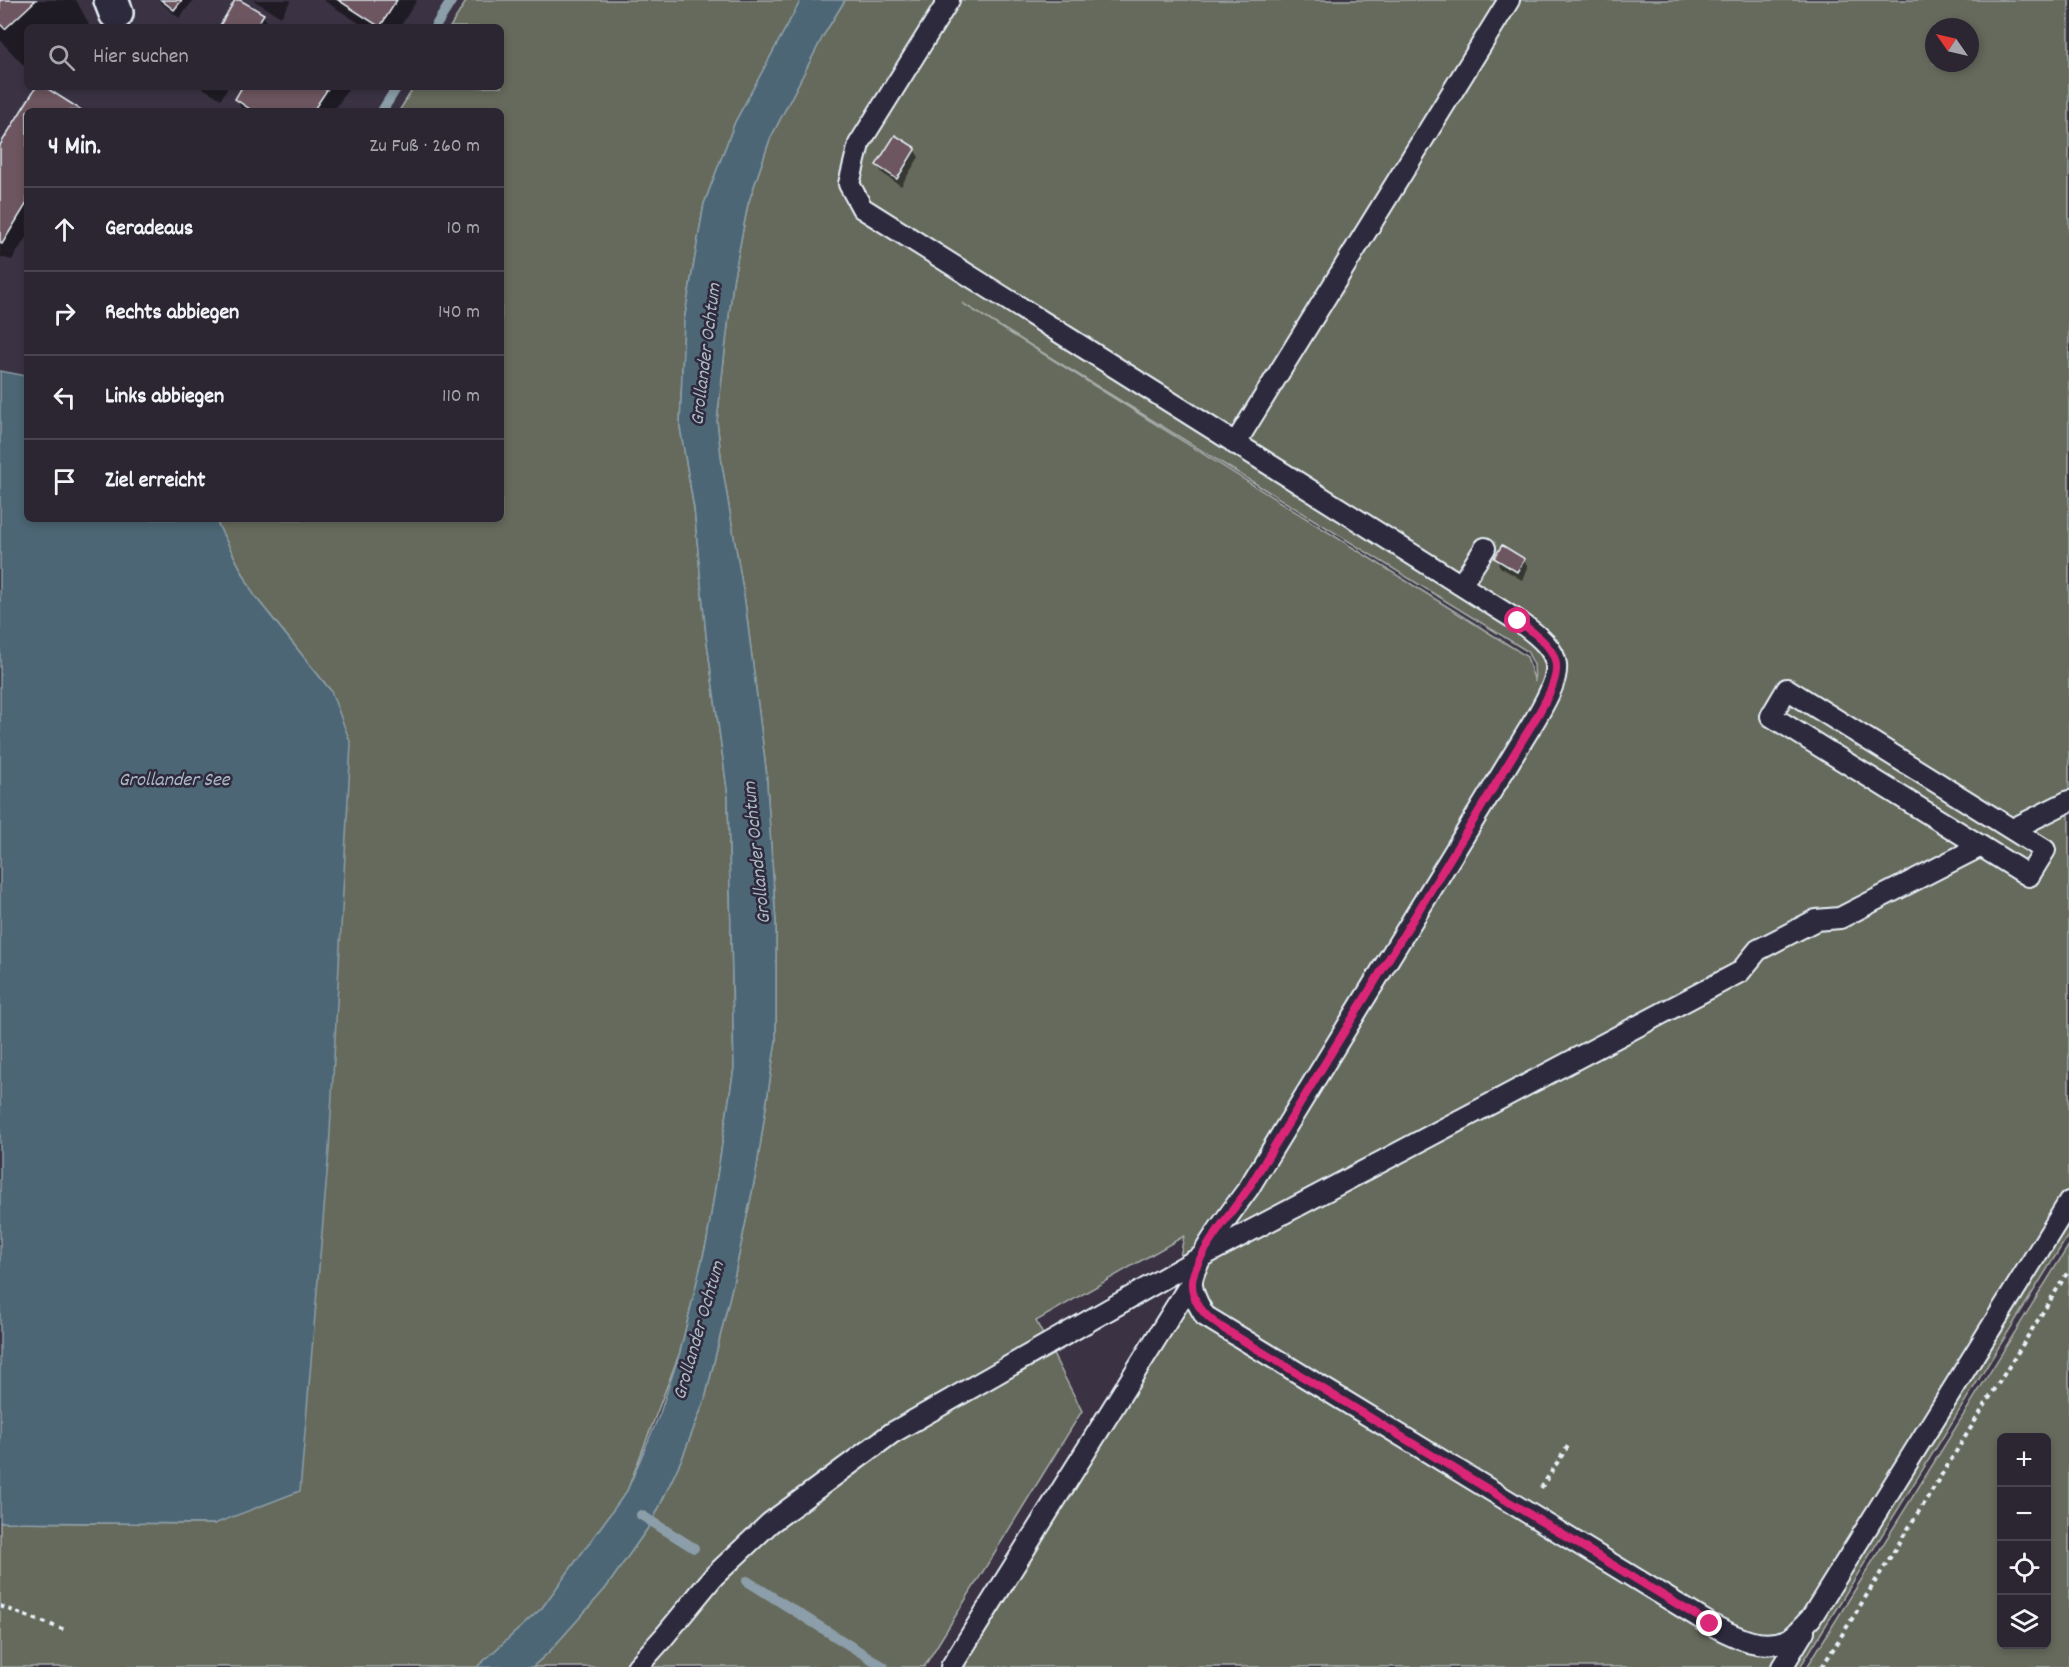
<!DOCTYPE html>
<html lang="de">
<meta charset="utf-8">
<style>
:root{--surface:#2c2633;--page:#38323f;--text:#f1f3f6;--muted:#a6a5ac;--line:#48434e}
body{margin:0;font-family:Dekko,sans-serif;background:var(--page);color:var(--text)}
.controls{position:absolute;right:18px;bottom:18px;display:grid;overflow:hidden;border-radius:9px;box-shadow:0 3px 9px #0003}
.controls button{width:54px;height:54px;display:grid;place-items:center;padding:0;border:0;border-bottom:2px solid var(--line);background:var(--surface);color:var(--text);font:30px sans-serif}
.compass{position:absolute;left:1925px;top:18px;width:54px;height:54px;border-radius:50%;background:var(--surface);box-shadow:0 3px 9px #0003;rotate:304deg}
.stop{position:absolute;width:18px;height:18px;margin:-14px;border:4px solid #db2777;border-radius:50%;background:#fff}
.stop.end{background:#db2777;border-color:#fff;box-shadow:0 2px 6px #0008}
.list{margin:0;padding:0;list-style:none}
h2{display:flex;justify-content:space-between;align-items:center;height:78px;margin:0;padding:0 24px;font-size:26px}
h2 small{font-size:20px;font-weight:400;color:var(--muted)}
.list li{display:grid;grid-template-columns:39px 1fr auto;gap:18px;align-items:center;box-sizing:border-box;height:84px;padding:0 24px;border-top:2px solid var(--line)}
.list b{display:block;font-size:22px;white-space:nowrap}
.list em{font-size:20px;font-style:normal;color:var(--muted)}
.icon{flex:none;width:33px;height:33px;fill:none;stroke:currentColor;stroke-width:2;stroke-linecap:round;stroke-linejoin:round}
.map{position:relative;flex:none;width:2069px;height:1667px;overflow:hidden}
.search{position:absolute;background:var(--surface);box-shadow:0 3px 9px #0003;left:24px;top:24px;width:480px;height:66px;display:flex;align-items:center;gap:15px;box-sizing:border-box;padding:0 21px;border-radius:9px;color:var(--muted);font-size:22px}
.panel{position:absolute;background:var(--surface);box-shadow:0 3px 9px #0003;left:24px;top:108px;width:480px;height:414px;border-radius:9px}
.map>svg:first-child{display:block}
.green{fill:#666a5c;stroke:#a7aeaa;stroke-width:1.5;fill-rule:evenodd}
.water{fill:#4d6674;stroke:#8b9ea9;stroke-width:1.5}
.shadow{fill:#0007}
.lines{fill:none;stroke-linecap:round;stroke-linejoin:round}
.stream{stroke:#8b9ea9;stroke-width:10}
.building{fill:#6d565f;stroke:#e8f1f8;stroke-width:1.5}
.service-casing{stroke:#e8f1f8;stroke-width:24}
.minor-casing{stroke:#e8f1f8;stroke-width:38}
.path{stroke:#e8f1f8;stroke-width:4;stroke-dasharray:4.5 4.5;stroke-linecap:butt}
.service{stroke:#2f2a3d;stroke-width:20}
.minor{stroke:#2f2a3d;stroke-width:33}
.route{stroke:#db2777;stroke-width:8}
.labels{text-anchor:middle;stroke-width:5;stroke-linejoin:round;paint-order:stroke}
.water-label{font-size:20px;font-style:italic;fill:#aab9c3;stroke:#2f2a3d}
</style>
<div class="map">
<svg width="2069" height="1667" viewBox="0 0 2069 1667">
<rect width="100%" height="100%" fill="#3b3344"/>
<filter id="ink" filterUnits="userSpaceOnUse"><feTurbulence type="fractalNoise" baseFrequency=".0167" numOctaves="2"/><feDisplacementMap in="SourceGraphic" scale="12" xChannelSelector="R" yChannelSelector="G"/><feConvolveMatrix kernelMatrix="1 2 1 2 8 2 1 2 1" color-interpolation-filters="sRGB"/></filter>
<g filter="url(#ink)">
<path class="green" d="M467 0H801L735 122 704 204 684 321 680 427 694 508 706 635 728 796 734 1068 707 1240 680 1352 627 1491 542 1608 477 1667H0V1522L214 1524 331 691 254 595 215 519H501V111H399L414 87H501V27H450Z
M845 0H2069V1234L1800 1667H963L1162 1349 1184 1236 1036 1321 1082 1411 924 1667H532L549 1652 605 1589 652 1522 683 1456 705 1399 733 1283 756 1173 776 1040V924L766 769 745 602 722 465 717 421 733 281 748 204 770 139 823 36ZM1934 27H1970V63H1934ZM962 303 1527 651 1534 665 1535 682 1527 657 1515 649Z
M2069 1245V1667H1807ZM2002 1438H2046V1644H2002Z"/>
<path class="water" d="M801 0H845L823 36 770 139 748 204 733 281 717 421 722 465 745 602 766 769 776 924V1040L756 1173 733 1283 705 1399 683 1456 652 1522 605 1589 549 1652 532 1667H477L542 1608 627 1491 660 1413 680 1352 707 1240 734 1068 728 796 706 635 694 508 680 427 684 321 704 204 735 122Z
M0 371 27 376V519H215L254 595 331 691 351 744 329 1150 300 1491 214 1524 0 1522Z"/>
<path class="shadow" d="M0 0H76L89 24 86 27H27V69L0 40Z
M158 0H194L179 18Z
M237 0 263 15 268 24 265 27H220Z
M253 0H291L281 17Z
M323 0H417L400 27H365Z
M38 87H42L81 111H27V236L12 260 0 257V146Z
M201 87H228L221 99Z
M244 87H346L348 89 334 111H243L236 99Z
M914 149 919 157 901 186 882 173 878 165Z
M1496 558 1524 560 1528 568 1522 580 1500 567Z"/>
<g class="lines">
<path class="stream" d="M435 27 452 0
M382 111 397 87
M641 1515 694 1548
M747 1581 884 1667"/>
</g>
<path class="building" d="M0 0H36L5 29 0 24Z
M161 0H182L174 10Z
M235 0H240L264 14 256 27H219Z
M338 0H397L380 27Z
M36 87H45L83 111H27V203L2 244 0 243V145Z
M242 87H329L313 111H253L235 99Z
M895 135 916 148 897 179 876 165Z
M1502 545 1525 559 1517 572 1494 558Z"/>
<g class="lines">
<defs>
<path id="service" d="M949 0 859 144 849 184 862 208 1518 621C1567 655 1564 669 1536 718L1248 1189C1234 1208 1194 1260 1192 1281 1191 1293 1199 1306 1205 1316L1710 1624C1734 1636 1759 1651 1787 1640 1795 1637 1804 1625 1811 1618L2069 1202
M1235 444 1509 0
M1461 585 1485 548
M1787 689 2045 850 2029 876 1771 716Z
M2013 829 2069 801
M637 1667 663 1638 714 1576 770 1523 892 1433 1201 1257 1740 972 1758 950 1816 920 1840 918 1981 846
M951 1667 1192 1281
M1782 1667 1804 1631"/>
<path id="minor" d="M111 0 116 13"/>
</defs>
<use href="#service" class="service-casing"/>
<use href="#minor" class="minor-casing"/>
<path class="path" d="M1541 1488 1568 1446
M0 1606 65 1630
M1822 1667 2069 1270"/>
<use href="#service" class="service"/>
<use href="#minor" class="minor"/>
</g>
</g>
<g class="lines" filter="url(#ink)">
<path class="route" d="M1518 621C1567 655 1564 669 1536 718L1248 1189C1234 1209 1193 1259 1192 1282 1191 1302 1206 1317 1221 1327L1710 1624"/>
</g>
<g class="labels">
<g class="water-label">
<text transform="translate(704 354) rotate(-83)" y="7">Grollander Ochtum</text>
<text x="174" y="785">Grollander See</text>
<text transform="translate(755 853) rotate(-96)" y="7">Grollander Ochtum</text>
<text transform="translate(697 1330) rotate(-74)" y="7">Grollander Ochtum</text>
</g>
</g>
</svg>
<div class="controls">
<button>+</button>
<button>−</button>
<button><svg class="icon" aria-label="locate" viewBox="0 0 24 24"><circle cx="12" cy="12" r="6"/><path d="M12 2v4M12 18v4M2 12h4M18 12h4"/></svg></button>
<button><svg class="icon" aria-label="layers" viewBox="0 0 24 24"><path d="M12 4l9 5-9 5-9-5zM3 14l9 5 9-5"/></svg></button>
</div>
<svg class="compass" viewBox="-18 -18 36 36"><path d="M0-13l5 13h-10z" fill="#e53935"/><path d="M0 13l5-13h-10z" fill="#a6a5ac"/></svg>
<div class="stop" style="left:1518px;top:621px"></div>
<div class="stop end" style="left:1710px;top:1624px"></div>
<div class="search"><svg class="icon" aria-label="search" viewBox="0 0 24 24"><circle cx="10" cy="10" r="6"/><path d="M15 15l6 6"/></svg>Hier suchen</div>
<section class="panel">
<h2>4 Min.<small>Zu Fuß · 260 m</small></h2>
<ul class="list">
<li><svg class="icon" aria-label="ahead" viewBox="0 0 24 24"><path d="M12 20V5M6 11l6-6 6 6"/></svg><div><b>Geradeaus</b></div><em>10 m</em></li>
<li><svg class="icon" aria-label="right" viewBox="0 0 24 24"><path d="M7 20v-9h11M14 6l5 5-5 5"/></svg><div><b>Rechts abbiegen</b></div><em>140 m</em></li>
<li><svg class="icon" aria-label="left" viewBox="0 0 24 24"><path d="M17 20v-9H6M10 6l-5 5 5 5"/></svg><div><b>Links abbiegen</b></div><em>110 m</em></li>
<li><svg class="icon" aria-label="arrive" viewBox="0 0 24 24"><path d="M6 21V4h12l-3 4 3 4H6"/></svg><div><b>Ziel erreicht</b></div></li>
</ul>
</section>
</div>
